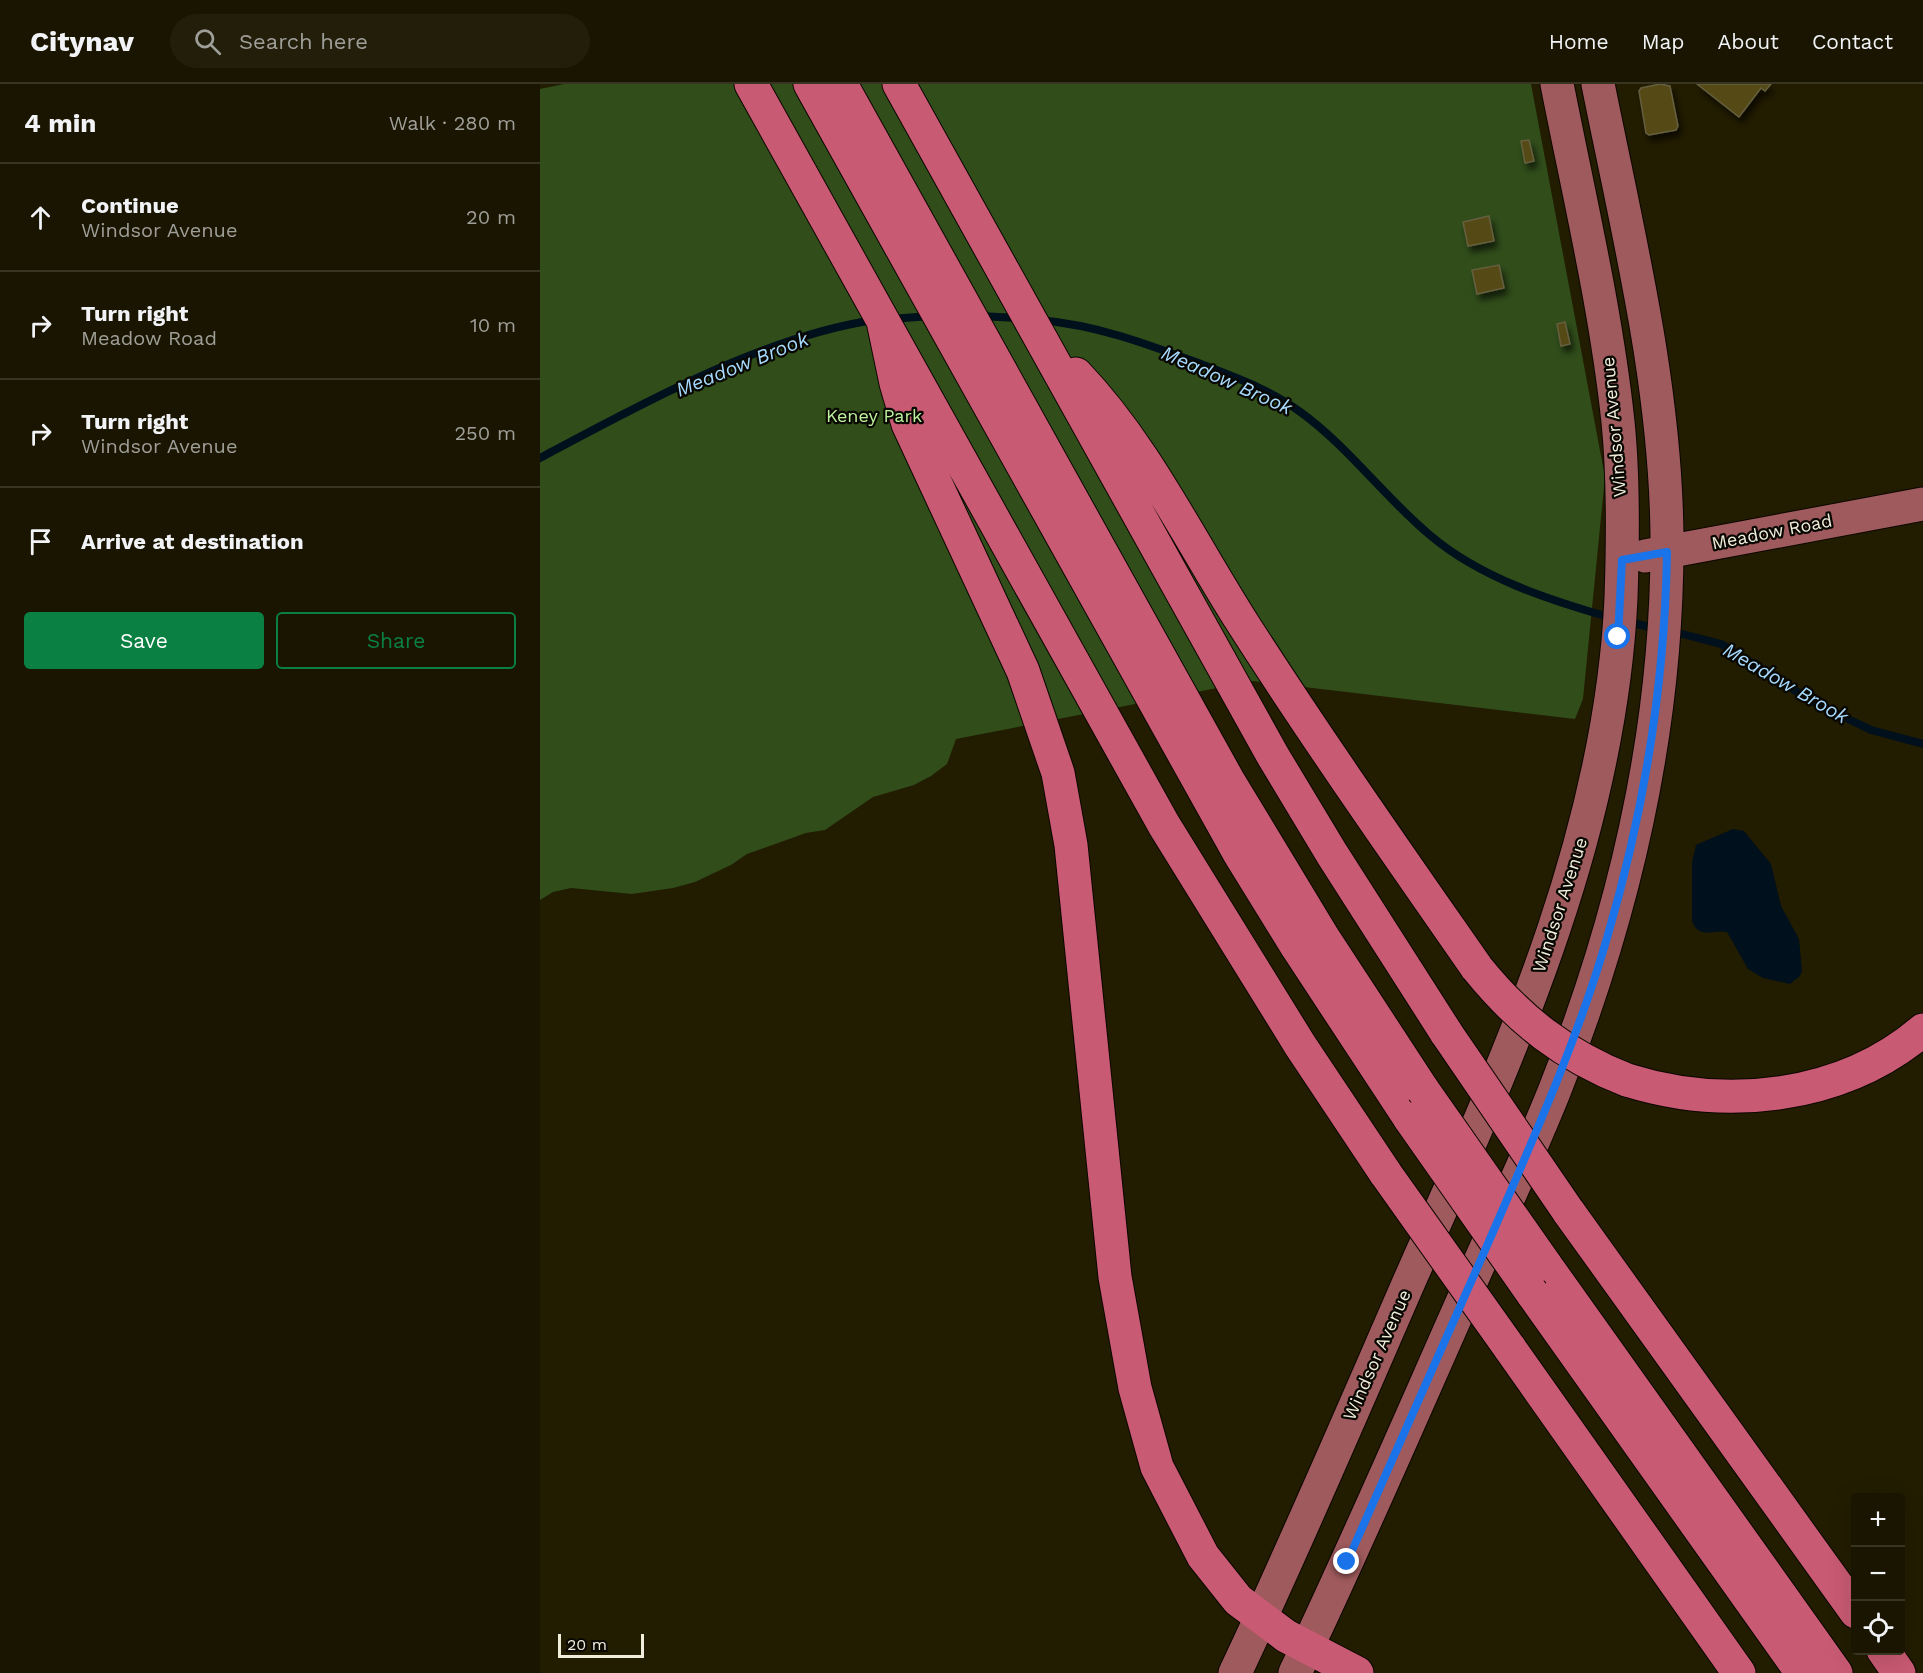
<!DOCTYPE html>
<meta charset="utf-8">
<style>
:root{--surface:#1a1500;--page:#231e0a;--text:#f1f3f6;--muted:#9f9f99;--line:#383422;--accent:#0b8043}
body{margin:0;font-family:"Work Sans",sans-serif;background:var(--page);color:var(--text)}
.controls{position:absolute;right:18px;bottom:18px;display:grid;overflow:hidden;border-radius:6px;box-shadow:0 6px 24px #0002}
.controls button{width:54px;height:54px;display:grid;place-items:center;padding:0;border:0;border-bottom:2px solid var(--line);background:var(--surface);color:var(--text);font:30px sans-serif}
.scale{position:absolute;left:18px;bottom:15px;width:86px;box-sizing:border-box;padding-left:6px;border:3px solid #f0eddb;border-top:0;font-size:16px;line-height:21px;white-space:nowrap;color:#f0eddb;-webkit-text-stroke:4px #090701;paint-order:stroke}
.stop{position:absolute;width:18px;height:18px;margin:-14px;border:4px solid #1a73e8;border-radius:50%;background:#fff}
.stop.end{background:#1a73e8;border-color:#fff;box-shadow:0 2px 6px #0008}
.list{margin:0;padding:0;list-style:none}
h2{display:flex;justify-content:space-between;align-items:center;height:78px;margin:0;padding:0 24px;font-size:26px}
h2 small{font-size:20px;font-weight:400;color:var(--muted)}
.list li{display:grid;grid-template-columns:39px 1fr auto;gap:18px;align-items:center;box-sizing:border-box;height:108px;padding:0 24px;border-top:2px solid var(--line)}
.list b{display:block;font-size:22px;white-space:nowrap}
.list p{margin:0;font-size:20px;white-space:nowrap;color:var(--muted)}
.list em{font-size:20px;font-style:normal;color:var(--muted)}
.actions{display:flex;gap:12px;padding:18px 24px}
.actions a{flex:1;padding:14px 0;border:2px solid var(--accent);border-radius:6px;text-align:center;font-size:21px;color:var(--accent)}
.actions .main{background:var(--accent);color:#fff}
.icon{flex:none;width:33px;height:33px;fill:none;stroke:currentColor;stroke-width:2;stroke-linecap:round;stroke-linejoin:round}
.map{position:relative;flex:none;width:1383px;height:1589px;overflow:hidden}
header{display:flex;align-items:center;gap:36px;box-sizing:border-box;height:84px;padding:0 30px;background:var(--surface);border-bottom:2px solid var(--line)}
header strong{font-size:28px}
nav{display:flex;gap:33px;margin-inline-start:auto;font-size:21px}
.search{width:420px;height:54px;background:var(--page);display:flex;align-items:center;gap:15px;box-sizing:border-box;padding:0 21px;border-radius:33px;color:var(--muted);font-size:22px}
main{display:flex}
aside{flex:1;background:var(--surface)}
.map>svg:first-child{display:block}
.green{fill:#304d1a}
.water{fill:#00101c}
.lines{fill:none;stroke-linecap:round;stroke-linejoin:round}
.stream{stroke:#00101c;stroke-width:8}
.building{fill:#544a14;stroke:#655f40;stroke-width:1.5;filter:url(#shadow)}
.major-casing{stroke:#0c0600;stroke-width:35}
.highway-casing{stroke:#0c0600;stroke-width:35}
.major{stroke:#9e5a5c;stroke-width:33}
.highway{stroke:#c85a73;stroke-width:33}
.highway-bridge-casing{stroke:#0c0600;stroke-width:35;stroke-linecap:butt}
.highway-bridge{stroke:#c85a73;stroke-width:33}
.route{stroke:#1a73e8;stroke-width:8}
.labels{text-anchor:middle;stroke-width:4.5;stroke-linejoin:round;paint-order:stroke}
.park-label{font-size:18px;fill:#bef29e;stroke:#090701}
.street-label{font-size:18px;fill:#f0eddb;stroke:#090701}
.water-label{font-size:20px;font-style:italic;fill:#a6d9fd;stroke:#090701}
</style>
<header>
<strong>Citynav</strong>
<div class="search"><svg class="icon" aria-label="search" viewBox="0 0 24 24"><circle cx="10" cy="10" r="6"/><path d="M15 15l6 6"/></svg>Search here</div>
<nav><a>Home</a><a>Map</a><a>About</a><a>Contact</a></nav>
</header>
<main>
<aside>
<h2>4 min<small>Walk · 280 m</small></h2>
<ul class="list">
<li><svg class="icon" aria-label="ahead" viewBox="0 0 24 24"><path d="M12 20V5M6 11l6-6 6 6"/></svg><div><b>Continue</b><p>Windsor Avenue</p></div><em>20 m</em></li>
<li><svg class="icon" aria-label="right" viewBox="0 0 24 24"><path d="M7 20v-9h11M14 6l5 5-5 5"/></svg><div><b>Turn right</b><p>Meadow Road</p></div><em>10 m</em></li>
<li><svg class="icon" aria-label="right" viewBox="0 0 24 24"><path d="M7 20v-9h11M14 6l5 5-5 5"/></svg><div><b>Turn right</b><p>Windsor Avenue</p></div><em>250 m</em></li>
<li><svg class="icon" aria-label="arrive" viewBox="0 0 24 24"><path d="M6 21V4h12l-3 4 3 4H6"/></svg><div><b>Arrive at destination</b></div></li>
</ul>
<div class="actions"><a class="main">Save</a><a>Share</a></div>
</aside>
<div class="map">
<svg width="1383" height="1589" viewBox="0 0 1383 1589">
<defs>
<filter id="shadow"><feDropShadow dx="3.5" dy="6" stdDeviation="3" flood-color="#0009"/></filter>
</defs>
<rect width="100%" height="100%" fill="#221c00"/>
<path class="green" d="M24 0H991L1065 393 1043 615 1035 635 713 597 416 655 407 680 391 692 374 701 333 713 285 746 266 749 207 770 191 781 155 798 133 804 92 810 31 804 13 808 0 816V5Z"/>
<path class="water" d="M1193 745 1204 747 1231 780 1241 822 1259 855 1262 887 1260 892 1250 900 1223 894 1208 885 1187 848C1173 845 1159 856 1152 837V778L1156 761Z"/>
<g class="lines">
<path class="stream" d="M439 232 480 234
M350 235 391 232
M499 236C557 241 607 260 661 280 694 293 729 305 759 327 808 362 844 413 891 452 941 494 1009 516 1072 534
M0 374C99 321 222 253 334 236
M1084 537 1118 545
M1131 547 1181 560 1275 619 1331 646 1383 660"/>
</g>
<path class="building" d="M1120 0 1130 2 1138 42 1136 46 1109 51 1106 49 1099 7 1101 4Z
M1157 0H1231L1225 7 1221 4 1199 33Z
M989 56 994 77 985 79 981 57Z
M949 132 954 157 928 162 923 138Z
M959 181 964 204 937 210 932 186Z
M1025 238 1030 260 1021 262 1017 240Z"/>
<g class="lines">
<defs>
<path id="major" d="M1105 472 1383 420
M695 1589C757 1458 814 1324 872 1191 968 974 1070 754 1081 514 1083 456 1084 396 1078 338 1066 225 1039 112 1017 0
M755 1589C813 1468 866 1345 920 1223 951 1151 985 1080 1014 1008 1084 832 1128 644 1127 454 1126 301 1088 150 1058 0"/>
<path id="highway" d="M211 0 624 741 760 961 846 1090
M270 0 699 769 757 863 870 1035
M301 0 688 696 783 853 883 1006
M359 0 733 672 792 770 907 950
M343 237 356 299 368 340 483 587 518 689 531 761 575 1193 595 1304 617 1383 663 1472 698 1516 746 1552 817 1589
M536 290C604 361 648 453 700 535 776 654 857 769 937 884
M1087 996C1186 1027 1302 1015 1383 946
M1028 1127 1316 1528
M1005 1180 1296 1589
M992 1209 1262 1589
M969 1263 1199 1589
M1343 1566 1359 1589"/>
</defs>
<use href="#major" class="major-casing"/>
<use href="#highway" class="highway-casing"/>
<use href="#major" class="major"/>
<use href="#highway" class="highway"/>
<defs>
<path id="highway-bridge" d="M937 884C979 936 1025 972 1087 996
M907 950 1028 1127
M883 1006 1005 1180
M870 1035 992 1209
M846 1090 969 1263"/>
</defs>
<use href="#highway-bridge" class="highway-bridge-casing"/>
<use href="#highway-bridge" class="highway-bridge"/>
</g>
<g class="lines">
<path class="route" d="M807 1478C853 1374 899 1269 946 1164 990 1062 1036 961 1067 854 1104 728 1125 599 1127 468L1082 476 1078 553"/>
</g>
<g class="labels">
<g class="park-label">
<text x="334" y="338">Keney Park</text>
</g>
<g class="street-label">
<text transform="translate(1074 343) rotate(-95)" y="6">Windsor Avenue</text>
<text transform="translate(1232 448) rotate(-11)" y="6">Meadow Road</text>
<text transform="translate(1020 821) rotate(-72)" y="6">Windsor Avenue</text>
<text transform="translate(837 1271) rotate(-66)" y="6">Windsor Avenue</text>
</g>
<g class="water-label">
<text transform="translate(202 280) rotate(-22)" y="7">Meadow Brook</text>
<text transform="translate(687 296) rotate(24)" y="7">Meadow Brook</text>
<text transform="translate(1246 599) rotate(30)" y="7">Meadow Brook</text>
</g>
</g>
</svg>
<div class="controls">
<button>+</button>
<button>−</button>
<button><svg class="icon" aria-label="locate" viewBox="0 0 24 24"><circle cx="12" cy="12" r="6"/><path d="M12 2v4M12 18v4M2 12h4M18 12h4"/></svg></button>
</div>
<div class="scale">20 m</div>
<div class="stop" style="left:1078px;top:553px"></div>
<div class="stop end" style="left:807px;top:1478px"></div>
</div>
</main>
